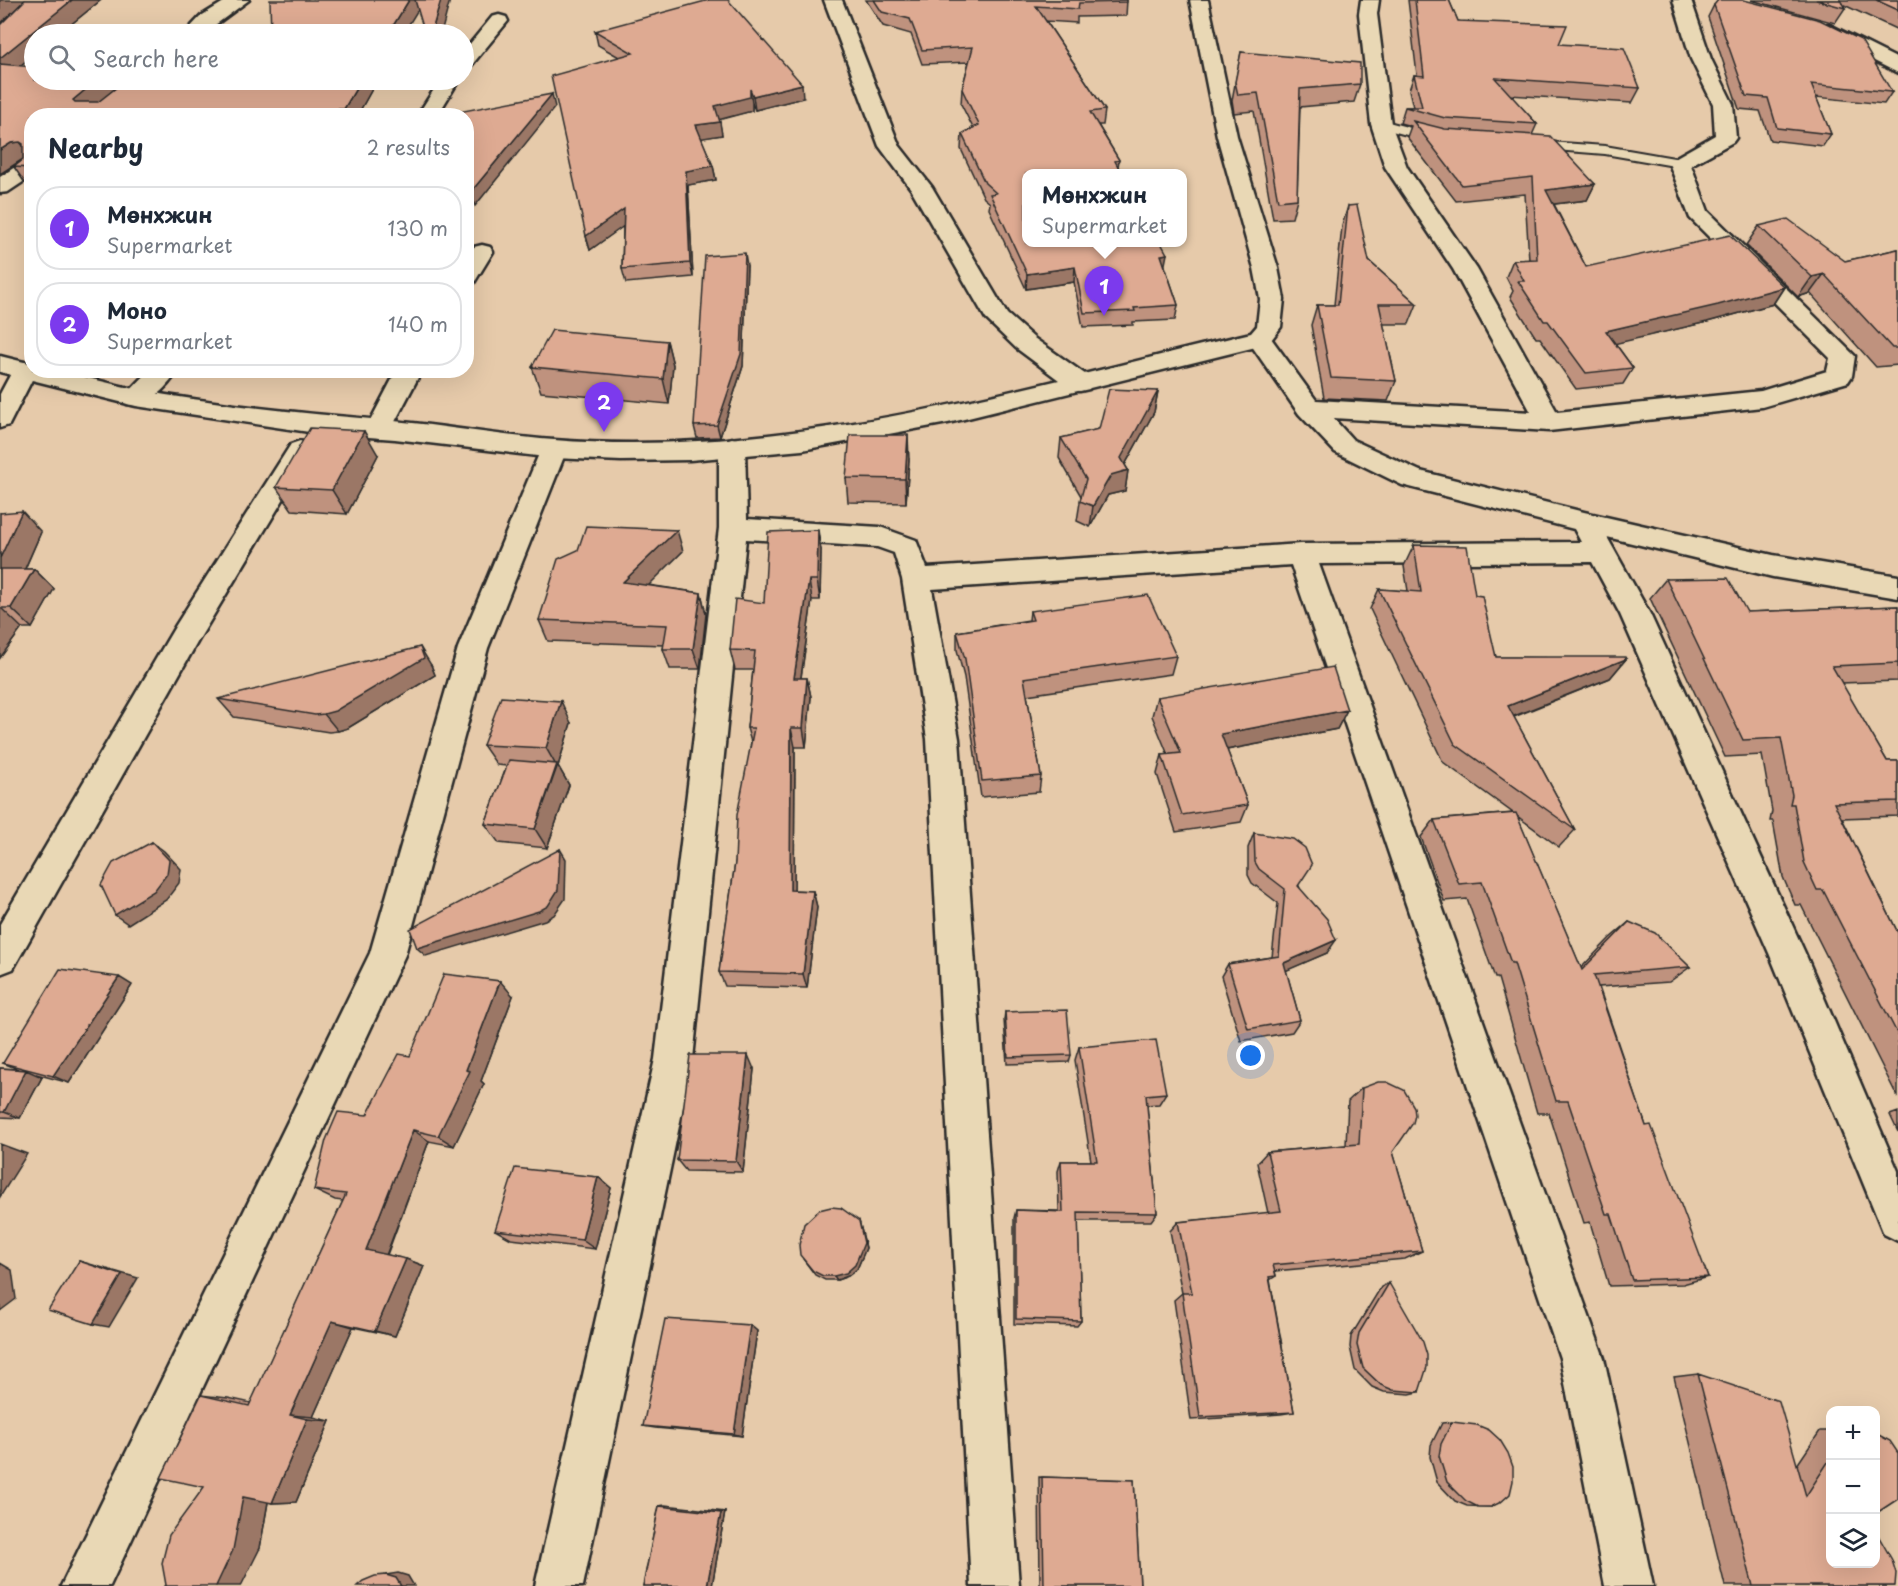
<!DOCTYPE html>
<meta charset="utf-8">
<style>
:root{--surface:#fff;--page:#f6f6f7;--text:#1f2937;--muted:#747a83;--line:#e0e1e3;--accent:#7c3aed}
body{margin:0;font-family:"Playpen Sans",sans-serif;background:var(--page);color:var(--text)}
.controls{position:absolute;right:18px;bottom:18px;display:grid;overflow:hidden;border-radius:12px;box-shadow:0 6px 24px #0002}
.controls button{width:54px;height:54px;display:grid;place-items:center;padding:0;border:0;border-bottom:2px solid var(--line);background:var(--surface);color:var(--text);font:30px sans-serif}
.you{position:absolute;left:1251px;top:1056px;width:21px;height:21px;margin:-15px;border:4px solid #fff;border-radius:50%;background:#1a73e8;box-shadow:0 0 0 9px #1a73e833}
.badge{display:grid;place-items:center;width:39px;height:39px;border-radius:50%;background:var(--accent);color:#fff;font-size:20px;font-weight:700}
.pin{position:absolute;translate:-50% -50px;filter:drop-shadow(0 2px 3px #0008)}
.pin::after{content:'';position:absolute;top:32px;width:21px;height:18px;background:inherit;clip-path:polygon(0 0,100% 0,50% 100%)}
.popup{position:absolute;left:1022px;top:169px;width:165px;height:78px;box-sizing:border-box;display:grid;place-content:center;border-radius:12px;background:var(--surface);filter:drop-shadow(0 2px 4px #0005);font-size:20px;white-space:nowrap;color:var(--muted)}
.popup b{font-size:22px;color:var(--text)}
.popup::after{content:'';position:absolute;left:50%;top:100%;margin-left:-12px;border:12px solid transparent;border-top-color:var(--surface)}
.list{margin:0;padding:0;list-style:none}
h2{display:flex;justify-content:space-between;align-items:center;height:78px;margin:0;padding:0 24px;font-size:26px}
h2 small{font-size:20px;font-weight:400;color:var(--muted)}
.list li{display:grid;grid-template-columns:39px 1fr auto;gap:18px;align-items:center;box-sizing:border-box;height:84px;margin:0 12px 12px;padding:0 12px;border:2px solid var(--line);border-radius:24px}
.list b{display:block;font-size:22px;white-space:nowrap}
.list p{margin:0;font-size:20px;white-space:nowrap;color:var(--muted)}
.list em{font-size:20px;font-style:normal;color:var(--muted)}
.icon{flex:none;width:33px;height:33px;fill:none;stroke:currentColor;stroke-width:2;stroke-linecap:round;stroke-linejoin:round}
.map{position:relative;flex:none;width:1898px;height:1586px;overflow:hidden}
.search{position:absolute;background:var(--surface);box-shadow:0 6px 24px #0002;left:24px;top:24px;width:450px;height:66px;display:flex;align-items:center;gap:15px;box-sizing:border-box;padding:0 21px;border-radius:33px;color:var(--muted);font-size:22px}
.panel{position:absolute;background:var(--surface);box-shadow:0 6px 24px #0002;left:24px;top:108px;width:450px;height:270px;border-radius:24px}
.map>svg:first-child{display:block}
.lines{fill:none;stroke-linecap:round;stroke-linejoin:round}
.lane-casing{stroke:#2b2b2b;stroke-width:4}
.street-casing{stroke:#2b2b2b;stroke-width:5}
.secondary-casing{stroke:#2b2b2b;stroke-width:5}
.lane{fill:#e9d8b5;fill-rule:evenodd}
.street{fill:#e9d8b5;fill-rule:evenodd}
.secondary{fill:#e9d8b5;fill-rule:evenodd}
.wall{fill:#bf927e;stroke:#2b2b2b;stroke-width:1.5}
.shaded-wall{fill:#9b7766;stroke:#2b2b2b;stroke-width:1.5}
.building{fill:#deaa92;stroke:#2b2b2b;stroke-width:1.5}
</style>
<div class="map">
<svg width="1898" height="1586" viewBox="0 0 1898 1586">
<rect width="100%" height="100%" fill="#e6caaa"/>
<filter id="ink" filterUnits="userSpaceOnUse"><feTurbulence type="fractalNoise" baseFrequency=".0167" numOctaves="2"/><feDisplacementMap in="SourceGraphic" scale="12" xChannelSelector="R" yChannelSelector="G"/><feConvolveMatrix kernelMatrix="1 2 1 2 8 2 1 2 1" color-interpolation-filters="sRGB"/></filter>
<g filter="url(#ink)">
<g class="lines">
<defs>
<path id="lane" d="M1381 120 1437 135 1439 138 1433 142 1377 127V121Z
M1534 141 1605 146 1680 159 1686 163 1680 167 1605 154 1530 148 1528 145Z"/>
<path id="street" d="M227 0H249L203 34H184L201 16Z
M824 0H842L899 145 932 187 1007 314 1034 338 1089 377 1093 383 1089 389 1080 391 1071 389 1016 348 986 319 911 189 879 146Z
M1361 0H1379L1377 14 1391 124 1407 167 1477 269 1557 412 1761 391 1827 371 1830 358 1690 218 1669 163 1673 159 1715 135 1713 104 1691 59 1673 0H1691L1711 59 1733 104 1736 138 1733 142 1691 165 1708 211 1855 356 1852 376 1848 382 1762 407 1549 431 1333 418 1353 440 1420 471 1584 512 1773 555 1898 576V598L1773 577 1607 537 1650 614 1805 953 1898 1171V1241L1884 1234 1769 953 1620 614 1592 562 1319 564 1604 1358 1653 1586H1605L1560 1358 1291 565 932 589 959 739 1019 1586H971L927 739 902 579 894 553 877 547 746 539 693 1059 583 1586H535L655 1059 719 528V447L723 441 732 438 741 441 745 447 747 519 880 527 916 540 927 568 1301 544 1581 542 1574 529 1402 485 1335 452 1299 414 1247 339 1250 334 1259 331 1268 334 1316 400 1531 412 1453 269 1385 167 1371 124 1359 14Z
M499 15 506 17 508 21 471 66 464 68V51L492 17Z
M1828 24 1898 59V73L1821 34 1819 30 1821 26Z
M440 80H459L437 116H417Z
M32 160V176L8 192 0 193V177L24 161Z
M482 245 490 247 493 252 474 283 466 285V259L474 247Z
M25 362 32 364V370H37L9 425 0 428V394L16 364Z
M150 370H178C168 387 147 409 127 404L123 398Z
M397 370H422L388 435 379 438 370 435 366 429Z
M554 440 563 443 567 449 488 648 405 955 110 1586H61L370 953 458 648 541 449 545 443Z
M300 441 309 444 313 450 198 641 13 969 0 974V924L176 625 291 444Z"/>
<path id="secondary" d="M1190 0H1208L1237 136 1278 268 1284 299 1281 327 1268 344 948 423 802 450 690 460 621 461 554 458 395 439 316 433 136 406 0 372V356L32 364V370C68 370 100 382 135 389 161 395 188 398 214 402 274 411 334 416 394 421 447 426 500 436 554 440 790 459 1023 387 1251 333L1257 326 1260 299 1254 268 1217 136Z"/>
</defs>
<use href="#lane" class="lane-casing"/>
<use href="#street" class="street-casing"/>
<use href="#secondary" class="secondary-casing"/>
<use href="#lane" class="lane"/>
<use href="#street" class="street"/>
<use href="#secondary" class="secondary"/>
</g>
<path class="wall" d="M25 0H101L59 34H34V54L20 66 116 88 126 80H377L357 116H32V184L25 183 14 167 23 159 0 174V25Z
M866 0H1127L1126 16 1077 17V23L1046 21 1105 110 1103 125H1098L1119 160 1118 167 1165 266 1178 305 1175 320 1133 322V325L1083 327 1074 282 1026 289 989 209 990 203 984 198 961 149 962 134 973 128 961 104 962 89 969 62 922 64 911 34 883 26Z
M1408 0H1449L1458 21 1559 44 1640 88 1632 103 1510 95 1537 124 1532 135 1595 184 1587 200 1554 204 1586 267 1784 287 1773 304 1707 322 1615 343 1633 368 1623 384 1576 389 1540 338H1536L1510 297 1513 291 1506 277 1513 260H1529L1525 194 1456 201 1407 137 1411 126 1400 123 1405 107H1413L1409 90 1414 75H1417Z
M1751 0H1898V30L1842 4 1845 8 1835 23Z
M1714 5 1892 92 1884 104 1816 97 1831 134 1823 146 1770 140 1760 111 1739 109 1708 17Z
M595 31 803 98 755 110 752 103V111L719 119 722 135 701 138 713 166 716 180 688 185 693 277 626 283 622 269 623 226 590 250 586 236 619 57 598 45Z
M1241 52 1360 84 1354 102 1300 107 1297 199 1292 218 1273 219 1254 111 1234 113 1232 100Z
M1348 206 1369 261 1417 304 1409 324H1383L1396 381 1388 401 1324 398 1311 325 1317 305H1334L1342 226Z
M1759 226 1845 261 1898 249V365L1876 367 1810 293 1798 297 1746 245Z
M747 265 743 366 720 437 697 438 694 426Z
M667 341 673 365 669 404 541 392 532 367Z
M1158 391 1154 412 1125 465 1128 470 1125 491 1108 495 1090 527 1077 521 1081 496 1059 458 1061 438 1099 429Z
M378 455 347 514 292 510 276 487Z
M909 459 906 503 848 502 846 478Z
M0 513 41 532 25 569H34L54 589 32 628H22L0 658Z
M1414 545 1475 595 1496 657 1626 659 1610 678 1514 717 1575 830 1559 847 1517 816 1581 968 1610 938 1629 922 1690 967 1669 982 1599 987 1646 1126 1708 1277 1683 1284 1609 1286 1590 1222 1584 1223 1549 1113H1537L1498 978H1495L1467 899 1444 901 1421 837 1434 820 1513 813 1443 762 1370 609 1379 589 1408 591 1404 566Z
M821 550 820 600H812L801 678H807L811 697 806 747H795L794 890 813 891 817 907 807 988 725 986 719 972 735 863 751 742 747 728 753 670H735L730 650 764 603Z
M683 551 648 585 701 593 706 614 700 669H670L663 649 664 645 548 641 539 620Z
M1666 579 1747 612 1898 606V681L1841 683 1887 761H1898V816L1842 818 1898 933V1098L1801 905H1795L1783 877 1773 821H1770L1772 811 1762 755 1725 757 1650 598Z
M1030 611 1176 656 1171 674 1027 695 1041 776 1039 792 981 797 964 677 957 650V632L1029 620Z
M431 665 435 675 348 728 338 731 329 732 234 717 218 699Z
M1157 697 1347 710 1337 729 1227 750 1248 805 1241 822 1176 832 1157 774 1162 755H1168L1152 716Z
M571 723 558 766 569 785 547 848 499 843 485 824 507 766 497 765 483 745Z
M1254 833 1299 886 1327 953 1286 970 1300 1020 1292 1032 1241 1041 1221 976 1228 964 1272 957 1278 903 1252 883 1248 875V848Z
M132 985 69 1083 36 1074 42 1077 20 1118 0 1117V1068L18 1069 3 1063Z
M513 996 481 1081 484 1084 454 1146 429 1141 387 1255 406 1259 424 1266 395 1336 353 1327 313 1417 330 1421 296 1502 272 1503 268 1502 260 1548 204 1487 201 1395 228 1398 251 1403 343 1201 335 1200 314 1190 367 1115 410 1056Z
M1005 1012 1071 1055 1069 1062 1007 1064 1004 1020Z
M1079 1047 1166 1093 1159 1104 1147 1105 1157 1213 1151 1221H1078L1081 1321 1077 1326 1014 1324V1218L1016 1210 1059 1211 1058 1171 1061 1161H1091L1075 1060Z
M754 1069 743 1172 686 1171 677 1160Z
M1362 1088 1393 1152 1422 1251 1405 1259 1275 1271 1276 1276 1270 1280 1294 1412 1281 1414 1191 1420 1174 1300 1182 1293 1170 1231 1178 1222 1268 1213 1257 1163 1267 1152 1346 1145 1348 1101Z
M1898 1112V1132L1890 1115Z
M598 1177 611 1188 595 1249 511 1239 495 1230Z
M859 1221 866 1248 857 1269 848 1276 837 1280H825L815 1275 803 1259Z
M1389 1283 1419 1392 1410 1394 1384 1392 1372 1387 1355 1370 1350 1347 1351 1336 1381 1287Z
M750 1325 757 1331 742 1436 655 1428 643 1426Z
M1698 1374 1797 1465 1820 1431H1830V1563L1895 1586H1725L1674 1377Z
M1452 1422 1491 1507 1467 1506 1455 1501 1437 1482 1430 1457 1431 1445 1442 1423Z
M1039 1477 1134 1480 1140 1586H1040Z
M665 1505 725 1512 712 1586H643L659 1506Z"/>
<path class="shaded-wall" d="M0 0H25L0 24Z
M72 0H101L59 34H34V54L3 80 0 75V58Z
M409 0H416L419 8 403 34H388Z
M441 0H450L441 34H431Z
M97 80H111L116 88 83 116 73 100Z
M361 80H377L357 116H347L344 109Z
M802 84 803 98 755 110 753 96Z
M750 89 752 103V111L718 120 715 106Z
M552 94 555 107 475 206 470 193Z
M337 109 340 116H330Z
M720 122 722 135 698 139 696 125Z
M20 142 32 157 23 159 0 174V150L11 143Z
M713 166 716 180 688 185 693 277 690 263 686 171Z
M1595 184 1587 200 1538 206 1546 190Z
M624 209 628 223 590 250 586 236Z
M745 253 747 265 743 366 720 437 717 425Z
M1167 254 1164 269 1161 255Z
M1075 267 1074 282 1026 289 1027 274Z
M1824 274 1810 293 1798 297 1812 277Z
M1784 287 1773 304 1707 322 1597 348 1606 331Z
M667 341 673 365 669 404 663 379Z
M1158 391 1154 412 1121 472 1128 470 1125 491 1108 495 1090 527 1093 506Z
M364 431 378 455 347 514 332 490Z
M908 435 909 459 906 503 905 479Z
M22 511 41 532 16 589 0 573V558Z
M677 530 683 551 631 603 623 582Z
M818 530 821 550 820 600 817 580Z
M34 569 54 589 32 628 11 608Z
M809 580 812 600 798 697 794 678Z
M701 593 706 614 700 669 693 649Z
M1 608 22 628 0 658V609Z
M420 647 431 665 435 675 348 728 338 731 324 714Z
M1626 659 1610 678 1494 724 1508 706Z
M807 678 811 697 806 747 803 728Z
M561 701 571 723 558 766 569 785 547 848 535 829 557 767 546 748Z
M1347 710 1337 729 1215 752 1221 734Z
M791 728 795 747 794 906 790 890Z
M152 842 164 851 181 869 179 883 166 900 128 924 115 915Z
M560 849 566 859 565 899 554 915 545 920 426 956 417 948Z
M813 891 817 907 807 988 803 974Z
M1336 940 1327 953 1276 975 1284 963Z
M119 977 132 985 69 1083 53 1076Z
M500 981 513 996 481 1081 484 1084 454 1146 438 1136 466 1070Z
M748 1055 754 1069 743 1172 736 1161Z
M26 1070 42 1077 20 1118 4 1112Z
M413 1130 429 1141 385 1258 366 1250Z
M0 1144 27 1154 0 1197Z
M598 1177 611 1188 595 1249 582 1240Z
M859 1221 866 1248 857 1269 848 1276 837 1280 834 1276Z
M406 1259 424 1266 395 1336 375 1331Z
M79 1261 138 1278 109 1327 93 1324Z
M0 1263 12 1270 16 1299 0 1311Z
M332 1321 353 1327 313 1417 290 1415Z
M750 1325 757 1331 742 1436 734 1434Z
M307 1419 330 1421 296 1502 272 1503Z
M269 1496 260 1548 241 1586H216L243 1497Z
M725 1512 712 1586H707L721 1513Z
M398 1573 408 1576 414 1586H401L386 1575Z"/>
<path class="building" d="M25 0H72L0 58V25Z
M270 0H409L388 34H271Z
M415 0H441L431 34H425Z
M709 0H728L802 84 753 96 750 89V97L715 106 720 122 696 125 713 166 686 171 690 263 622 269 624 209 586 236 551 76 633 53 595 31Z
M874 0H1127V2L1079 3 1078 9 1036 6 1105 110 1090 112 1119 160 1115 161 1122 174H1026V243H1161L1167 254 1161 255 1178 305 1134 308 1135 311 1084 313 1075 267 1027 274 990 194 996 193 985 183 962 134 979 125 962 89 973 47 922 50 910 19 882 12Z
M1415 0H1449L1458 21 1567 25 1559 44 1624 48 1640 88 1495 78 1537 124 1445 118 1405 107H1422L1414 75 1424 76Z
M1718 0H1744L1820 20 1861 40 1892 92 1811 84 1831 134 1777 128 1768 98 1746 96 1714 5Z
M1816 0H1840L1845 8Z
M1876 0H1898V10Z
M1241 52 1360 63V84L1300 89 1297 199 1278 201 1258 93 1238 95 1235 82Z
M0 64 34 67V80H97L73 100 75 102H98L126 80H361L344 109H337L330 116H32V168L14 167 23 160V144L20 142 11 143 0 150Z
M552 94 470 193 466 181V116H448V114Z
M1413 121 1445 129 1550 136 1595 184 1546 190 1586 267 1730 235 1784 287 1718 305 1606 331 1633 368 1586 373 1548 321H1544L1518 281H1524L1513 260 1537 259 1533 177 1462 185Z
M1357 205 1369 261 1417 304H1379L1396 381 1331 378 1317 305H1338L1348 206Z
M1788 219 1845 261 1898 249V348H1892L1824 274 1812 277 1759 226Z
M745 253 741 354 717 425 694 426 705 256Z
M552 330 667 341 663 379 532 367Z
M1109 389 1158 391 1121 458 1128 470 1111 475 1093 506 1080 501 1086 479 1061 438 1099 429Z
M310 428 364 431 332 490 276 487Z
M850 435H908L905 479 846 478Z
M22 511 0 558V513Z
M586 526 677 530 623 582 701 593 693 649H663L667 625 539 620 558 559 578 550Z
M818 530 817 580H809L794 678H807L803 728H791L790 890 813 891 803 974 719 972 735 863 737 815 754 728H747L755 651 730 650 735 599 764 603 768 532Z
M1414 545 1467 546 1475 595 1482 596 1496 657H1625L1626 659 1508 706 1575 830 1455 744 1379 589 1421 592Z
M0 569H34L11 608H1L0 609Z
M1728 578 1747 612 1898 606V663L1832 666 1887 761H1898V801L1834 803 1898 933V1035L1823 890H1817L1804 862 1794 804H1790L1792 795 1781 738 1743 740 1666 579Z
M1148 595 1176 656 1024 678 1041 776 982 781 965 659 957 632 1033 620 1030 611Z
M420 647 424 658 335 711 324 714 315 715 218 699Z
M1333 667 1347 710 1221 734 1248 805 1182 815 1162 755 1181 753 1157 697Z
M501 697 561 701 546 748 483 745Z
M509 760 557 764 535 829 485 824Z
M1516 813 1582 970 1629 922 1655 933 1690 967 1594 975 1646 1126 1651 1125 1708 1277 1632 1280 1611 1214H1606L1568 1101H1556L1514 963H1511L1482 882 1459 884 1434 820Z
M1254 833 1293 839 1305 848 1312 865 1298 886 1327 919 1336 940 1284 963 1300 1020 1248 1029 1228 964 1279 956 1285 889 1259 869 1255 862Z
M152 842 169 860 167 874 154 891 115 915 101 885 113 863Z
M560 849 558 890 548 906 539 911 417 948 410 929Z
M60 969 119 977 53 1076 3 1063Z
M444 974 500 981 466 1070 470 1071 438 1136 413 1130 366 1250 406 1259 375 1331 332 1321 290 1415 307 1419 272 1503 243 1497 233 1550 216 1586H165L166 1585 162 1563 169 1535 204 1487 161 1478 201 1395 249 1406 346 1194 314 1190 326 1140 338 1112 367 1115 399 1054 410 1056Z
M1067 1010 1071 1055 1008 1057 1005 1012Z
M1156 1040 1166 1093 1146 1095 1157 1213 1078 1212 1081 1321 1016 1319V1210L1063 1212 1061 1161H1097L1079 1047Z
M690 1055H748L736 1161 677 1160Z
M0 1068 26 1070 4 1112H0Z
M1378 1082H1387L1404 1090 1414 1107 1415 1115 1413 1123 1393 1152 1422 1251 1273 1265 1276 1276 1269 1277 1294 1412 1200 1417 1182 1293H1192L1178 1222 1281 1211 1267 1152 1359 1144 1362 1088Z
M515 1168 598 1177 582 1240 495 1230Z
M831 1207 841 1208 859 1221 864 1243 855 1265 846 1273 834 1276H823L813 1271 800 1255 799 1245 804 1224 819 1210Z
M79 1261 122 1275 93 1324 48 1310Z
M1389 1283 1423 1342 1427 1355V1367L1419 1392 1393 1390 1381 1385 1363 1368 1357 1345 1359 1333Z
M665 1319 750 1325 734 1434 643 1426Z
M1698 1374 1779 1401 1806 1496 1830 1459V1563H1875V1530L1892 1560 1896 1573 1895 1586H1753Z
M1452 1422 1477 1425 1489 1430 1500 1440 1508 1453 1513 1467V1481L1510 1494 1501 1502 1491 1507H1478L1466 1501 1447 1482 1439 1456 1441 1444Z
M1875 1433 1890 1441 1898 1453V1499L1875 1514Z
M1042 1477 1134 1480 1140 1586H1044Z
M659 1506 721 1513 707 1586H643Z
M386 1575 396 1578 401 1586H357L363 1581 375 1576Z"/>
</g>
</svg>
<div class="controls">
<button>+</button>
<button>−</button>
<button><svg class="icon" aria-label="layers" viewBox="0 0 24 24"><path d="M12 4l9 5-9 5-9-5zM3 14l9 5 9-5"/></svg></button>
</div>
<div class="you"></div>
<div class="pin badge" style="left:1104px;top:316px">1</div>
<div class="popup"><b>Мөнхжин</b>Supermarket</div>
<div class="pin badge" style="left:604px;top:432px">2</div>
<div class="search"><svg class="icon" aria-label="search" viewBox="0 0 24 24"><circle cx="10" cy="10" r="6"/><path d="M15 15l6 6"/></svg>Search here</div>
<section class="panel">
<h2>Nearby<small>2 results</small></h2>
<ul class="list">
<li><span class="badge">1</span><div><b>Мөнхжин</b><p>Supermarket</p></div><em>130 m</em></li>
<li><span class="badge">2</span><div><b>Моно</b><p>Supermarket</p></div><em>140 m</em></li>
</ul>
</section>
</div>
